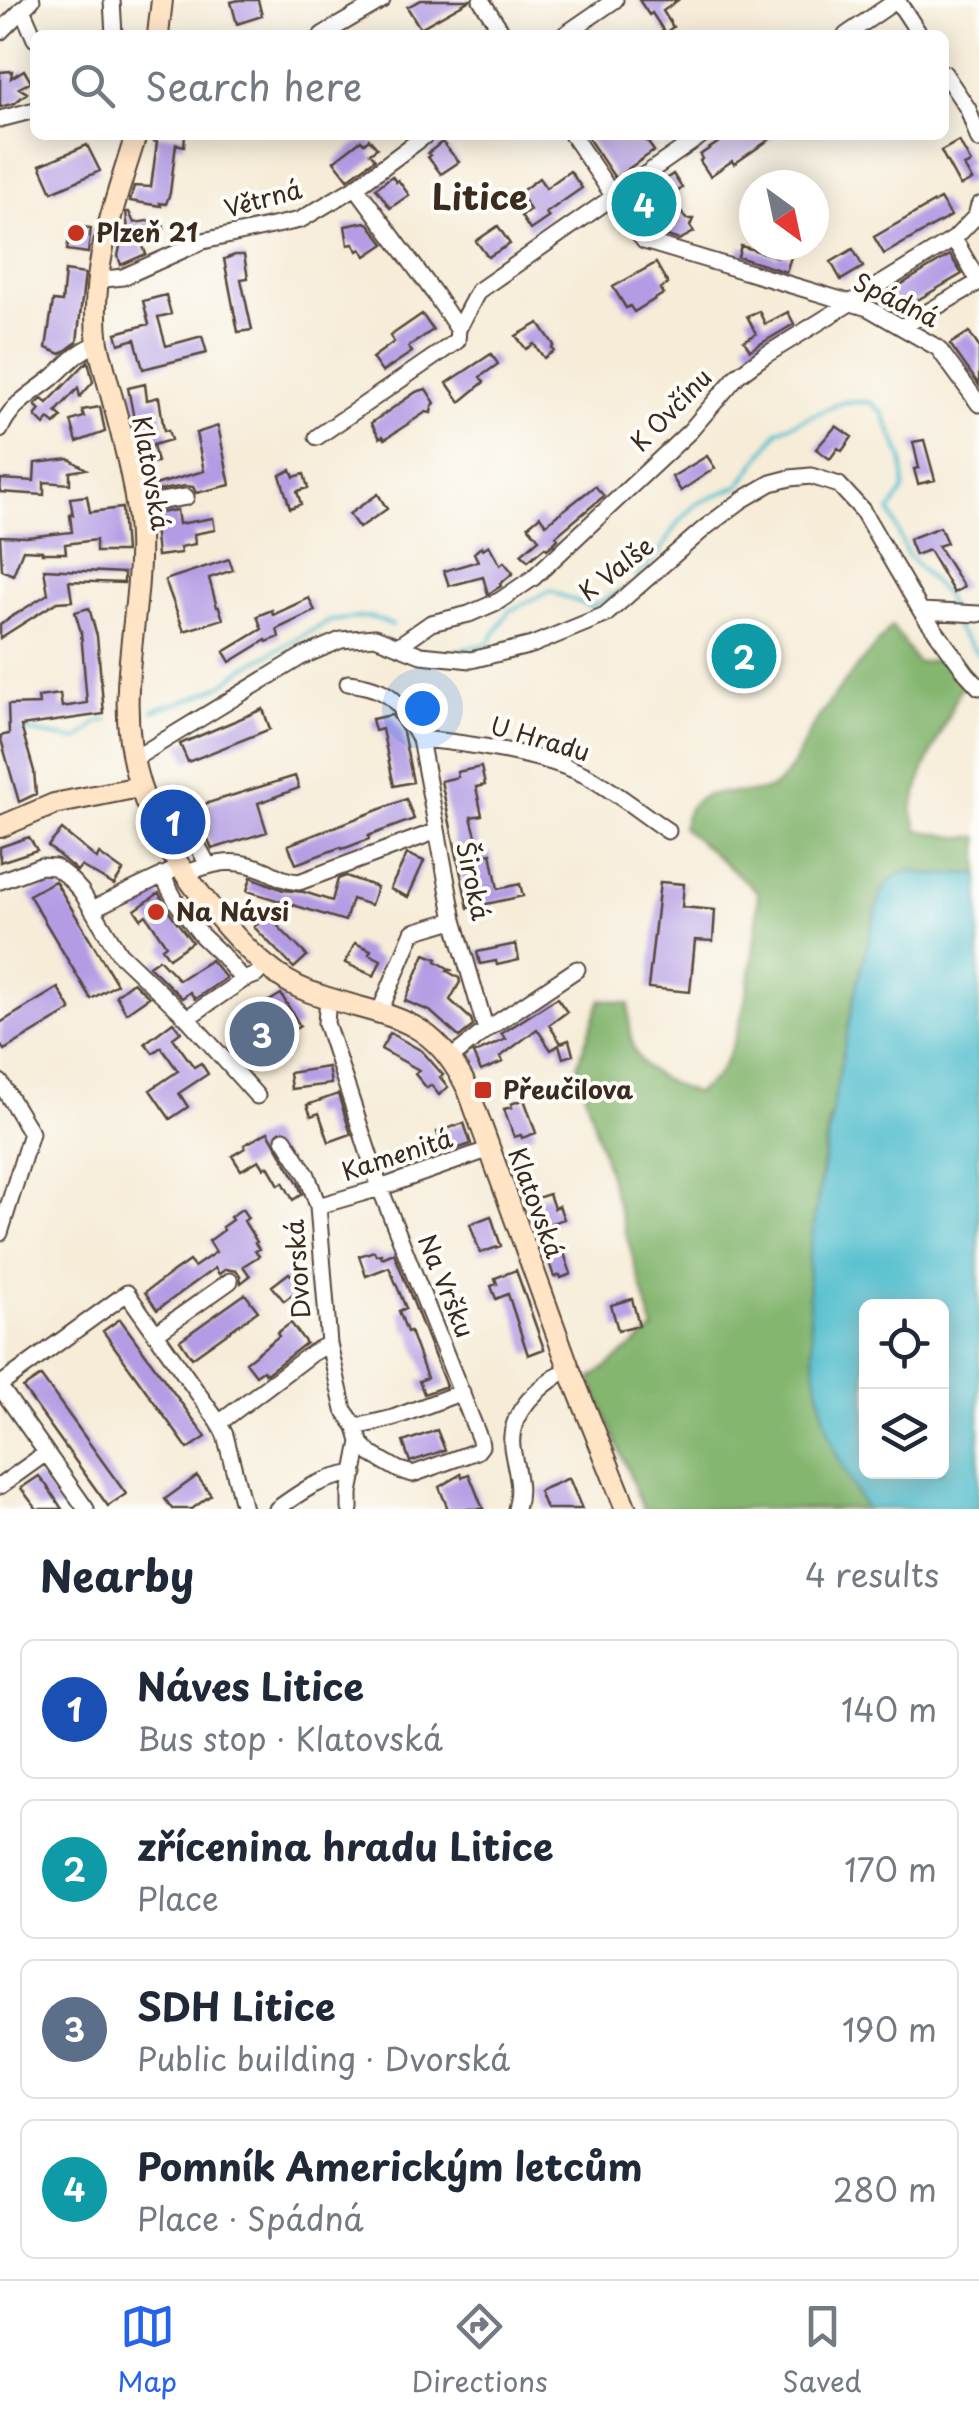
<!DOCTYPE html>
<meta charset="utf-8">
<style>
:root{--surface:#fff;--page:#f2f2f3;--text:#1f2937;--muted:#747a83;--line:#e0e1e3;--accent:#2563eb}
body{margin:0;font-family:"Playpen Sans",sans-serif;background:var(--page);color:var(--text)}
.controls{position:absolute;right:30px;bottom:30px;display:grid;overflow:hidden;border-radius:15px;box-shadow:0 5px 25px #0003}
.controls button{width:90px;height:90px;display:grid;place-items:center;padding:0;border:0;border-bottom:2px solid var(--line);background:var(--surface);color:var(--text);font:50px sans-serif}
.compass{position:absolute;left:739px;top:170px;width:90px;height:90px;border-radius:50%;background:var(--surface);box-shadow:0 5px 25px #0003;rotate:147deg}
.you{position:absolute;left:422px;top:708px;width:35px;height:35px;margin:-25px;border:8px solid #fff;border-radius:50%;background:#1a73e8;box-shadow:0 0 0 15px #1a73e833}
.badge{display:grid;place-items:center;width:65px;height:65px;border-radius:50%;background:var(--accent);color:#fff;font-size:32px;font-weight:700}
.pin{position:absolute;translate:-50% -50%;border:5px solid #fff;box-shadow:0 2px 10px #0006}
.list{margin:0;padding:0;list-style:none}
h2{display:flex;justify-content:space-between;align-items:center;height:130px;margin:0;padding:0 40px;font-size:42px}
h2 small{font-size:32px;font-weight:400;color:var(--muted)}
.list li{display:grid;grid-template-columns:65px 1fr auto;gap:30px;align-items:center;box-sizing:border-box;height:140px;margin:0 20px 20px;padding:0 20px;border:2px solid var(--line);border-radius:15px}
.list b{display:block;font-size:38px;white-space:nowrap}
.list p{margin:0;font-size:32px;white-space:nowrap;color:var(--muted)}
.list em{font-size:32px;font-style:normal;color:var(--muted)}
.icon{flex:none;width:55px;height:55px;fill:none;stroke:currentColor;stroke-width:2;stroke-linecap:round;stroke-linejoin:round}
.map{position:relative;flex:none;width:979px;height:1509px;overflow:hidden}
.search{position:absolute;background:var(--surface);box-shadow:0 5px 25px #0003;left:30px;right:30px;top:30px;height:110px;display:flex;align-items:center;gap:25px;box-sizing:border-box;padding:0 35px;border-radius:15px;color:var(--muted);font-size:38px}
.sheet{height:770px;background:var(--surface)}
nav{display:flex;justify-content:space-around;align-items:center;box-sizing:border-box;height:140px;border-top:2px solid var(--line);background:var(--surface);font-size:28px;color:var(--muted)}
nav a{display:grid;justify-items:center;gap:5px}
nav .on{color:var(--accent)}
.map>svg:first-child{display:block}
.forest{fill:#84b670;stroke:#607047;stroke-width:2.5}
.water{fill:#51bdcd;stroke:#467476;stroke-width:2.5;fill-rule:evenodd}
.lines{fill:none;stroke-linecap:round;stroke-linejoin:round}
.stream{stroke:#51bdcd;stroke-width:4}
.building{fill:#b39ce4}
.street-casing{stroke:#57473a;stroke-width:19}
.secondary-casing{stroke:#57473a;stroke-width:24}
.street{stroke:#fff;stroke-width:15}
.secondary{stroke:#ffe4c6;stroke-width:20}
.poi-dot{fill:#c8321e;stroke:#fdfcf7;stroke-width:4}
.labels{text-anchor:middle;stroke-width:8;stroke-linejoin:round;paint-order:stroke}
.street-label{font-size:25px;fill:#3b2a1e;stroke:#fdfcf7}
.poi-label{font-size:25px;font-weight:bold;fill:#3b2a1e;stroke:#fdfcf7;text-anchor:start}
.district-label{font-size:35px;font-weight:bold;fill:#3b2a1e;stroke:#fdfcf7}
</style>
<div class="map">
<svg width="979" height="1509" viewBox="0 0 979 1509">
<rect width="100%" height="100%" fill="#fdfcf7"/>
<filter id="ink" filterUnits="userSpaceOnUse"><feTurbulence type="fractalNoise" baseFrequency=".01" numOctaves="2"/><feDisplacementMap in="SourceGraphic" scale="20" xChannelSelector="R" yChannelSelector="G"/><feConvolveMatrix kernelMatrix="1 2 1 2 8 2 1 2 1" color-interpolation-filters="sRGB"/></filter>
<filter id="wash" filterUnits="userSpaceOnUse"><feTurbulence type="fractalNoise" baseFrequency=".0048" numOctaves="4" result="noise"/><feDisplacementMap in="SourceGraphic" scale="40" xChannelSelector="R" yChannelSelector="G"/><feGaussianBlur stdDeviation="2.25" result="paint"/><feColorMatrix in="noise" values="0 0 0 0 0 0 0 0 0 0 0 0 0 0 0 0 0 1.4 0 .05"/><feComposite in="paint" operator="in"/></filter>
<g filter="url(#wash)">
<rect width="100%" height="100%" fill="#f6ecd8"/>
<path class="forest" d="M892 626 917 663 955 657 967 674 923 772 912 810 918 830 956 837H979V873L929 875 915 871 829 1120 809 1257 808 1279 818 1375 826 1421 840 1460 865 1509H643L591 1379 654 1330 577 1066 601 999 629 1004C629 1022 629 1045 640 1060 651 1076 678 1088 696 1093 703 1087 714 1081 719 1073 746 1031 757 941 758 892L682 827C685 821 686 811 691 806 712 780 755 804 778 783 796 768 802 742 815 723 837 689 866 657 892 626Z"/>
<path class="water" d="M908 870 929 875 979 873V1509H865C854 1488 841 1467 833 1445 815 1394 806 1311 809 1257 828 1133 846 1011 882 891L892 879ZM866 1306H942V1472H866Z"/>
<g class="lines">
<path class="stream" d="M637 577 660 552 675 527 688 512 697 504 740 485 779 430 843 402H870L883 413 902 458 904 476V489L890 511 907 554 946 596 949 608
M952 617 957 630 979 655
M453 652 489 643 509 611 550 591 591 607 623 590
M153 711 201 695 222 685 246 667 330 621 365 617 374 618 392 625
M19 730 78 740 98 722 108 720"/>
</g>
<g id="blocks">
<path class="building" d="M239 0H258L262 16 237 24 231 2Z
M421 0H470L420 28 407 7Z
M639 0H678L663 11 673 27 665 33 652 13 649 15Z
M24 70 31 82 19 88 27 93 15 103 0 107V72L12 71 11 78Z
M154 135H185L184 146 176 144 170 193 166 204 160 203 161 206 130 201 134 186 151 187 157 142 153 141Z
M586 135H638L641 139 644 137 654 151 615 178Z
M729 135H776L734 164 732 161 710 176 700 161 702 159 700 155Z
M369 139 377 148 370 153 375 159 348 179 334 161 361 140 364 143Z
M959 141 971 163 964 166 972 180 960 186 941 151Z
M442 142 459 162 441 174 428 157 430 155 428 153Z
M87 145 100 171 52 192 40 165Z
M570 171 582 188 546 213 549 217 530 230 521 216 530 210 519 193 539 178 546 188Z
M673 174 682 188 676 193 678 196 672 200 686 219H693L690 226 694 232 679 240 667 236 660 226 652 231 646 223 664 210 650 190Z
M392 176 396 182 398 180 409 195 390 208 376 188Z
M940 199 951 216 884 254 874 237Z
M126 212H129L134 223 162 219 164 229 138 233 146 254 121 265 118 256 121 242 129 241Z
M365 222 369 224 384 244 366 256 361 249 358 251 353 244 348 245 345 226Z
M71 226 91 228 88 253 67 250Z
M498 226 510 244 488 257 476 241Z
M741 246 778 257 780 253 791 257 786 272 738 257Z
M853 249 863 267 841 280 831 262Z
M235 255H244L248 278 241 279 252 330 238 332 224 259Z
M950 255 962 274 897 312 881 303 879 298Z
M656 263 668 284 660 289 663 294 634 312 630 306 626 308 613 287Z
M65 271 85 274 77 342 61 354 46 348 53 301 62 302Z
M166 295 171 314 158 317 166 346 202 336 207 353 143 369 135 339 119 344 116 333 149 324 143 301Z
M759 311 765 324 788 312 794 324 750 350 744 341 756 334 747 316Z
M422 314 433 330 408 347 412 352 382 372 372 358 394 342 390 336Z
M539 323 554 345 552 348 554 351 544 358 534 344 526 349 516 336Z
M969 332 979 347V385L950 344Z
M491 354 498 364 480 377 484 382 460 402 447 383Z
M88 361 93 382 80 397 78 388 56 412 62 417 55 424 49 419 44 425 35 416 40 410 35 405 42 399 47 403Z
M145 384 147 400 159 397 164 431 168 430 171 440 153 445 157 462 143 465 128 388Z
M426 389 435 403 432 406 431 413 426 412 385 439 383 436 380 438 371 423 416 392Z
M100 407 105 432 77 442 71 421 84 417 82 410Z
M218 426 230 485 196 493 193 487 185 486 149 492 148 487 204 471 196 433Z
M836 426 852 437 842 451 838 448 830 459 816 449Z
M924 440 935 480 918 484 914 469 919 468 913 442Z
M707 456 715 468 681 491 672 477Z
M69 459 86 469 70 472V484L44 482V495L0 492 1 479 34 481 35 463Z
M291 470 294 477 304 474 308 488 297 491 301 504 290 508 280 475Z
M595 486 604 496 556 536 558 539 553 544 547 549 545 547 528 561 521 554 539 539 528 526 540 516 546 524Z
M378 494 387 509 359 528 349 514Z
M87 496 90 512 122 508 125 552H96V540L65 544 66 553H42V551L23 550 13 575 2 570 0 536 27 537 72 532 70 515H73L70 498Z
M177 510 179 524 213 518 215 530 194 534 195 544 180 547 181 553 157 556 153 514Z
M940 527 947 543 938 546 964 587 954 593 929 550 915 555 910 543 909 539Z
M489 545 500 565 504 562 513 573 500 584 501 586 488 594 483 577 449 586 444 571 478 561 474 553 482 546 483 549Z
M229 559 233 570 209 578 217 607H219L223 619 184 631 165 580Z
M44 569 124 573V583L69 581 72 601 57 602 0 638V624L48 594Z
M309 598 315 611 277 629 279 637 267 642 266 640 230 662 224 652 262 629 257 616 272 610 273 615Z
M89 608 97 636 104 714 21 726 34 771 36 794 19 802 0 736 9 734 8 705 39 704 38 697 60 694 62 707 87 703 81 632 75 612Z
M263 709 270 729 188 762 180 744Z
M392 715 403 732 413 782 394 786 382 729 375 731 372 719Z
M481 767 485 785 476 787 482 815 471 817 481 855 491 853 498 889 520 884 523 896 468 908 441 781 458 777 457 772Z
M295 776 299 788 258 803 267 832 212 849 195 807Z
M406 799 414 819 368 836 369 839 348 847 342 849 341 847 296 864 288 845Z
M62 830 97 859 99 854 123 871 114 885 81 866 77 871 48 846Z
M29 837 37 850 0 862V847Z
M407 854 424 861 408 897 390 889Z
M346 876 377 887 371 905 352 899 345 921 247 891 251 877 283 890 304 892 332 901 338 879Z
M55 881 117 984 91 999 29 895Z
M660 882 684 884 682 907 715 910 713 941 695 940 690 992 648 988Z
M159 893 168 910 192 942 169 958 162 948 166 945 146 915 141 919 135 910Z
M267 915 307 956 294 968 254 927Z
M355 943 371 950 369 954 381 960 374 976 345 963Z
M516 944 519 960 497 965 496 961 480 964 477 952Z
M425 954 437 959 436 961 451 970 447 971 459 978 460 982 450 1000 471 1019 473 1026 459 1037 430 1011 405 1001Z
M159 959 179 980 211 960 226 978 195 999 190 992 182 998 149 966Z
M133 982 149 997 126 1013 116 995Z
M58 988 71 1010 4 1050 0 1044V1023Z
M281 994 300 1026 276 1041 279 1051 258 1058 244 1018 269 1010 266 1003Z
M557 998 567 1012 549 1025 561 1043 569 1040 573 1055 563 1058 559 1045 551 1050 537 1029 500 1057 503 1062 481 1071 473 1054 506 1039 501 1034Z
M173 1022 181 1032 173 1038 194 1067 201 1063 208 1074 179 1093 188 1107 170 1119 150 1090 178 1071 161 1047 153 1053 145 1043Z
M390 1033 422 1051 443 1075 440 1077 448 1087 439 1095 431 1085 427 1088 415 1074 419 1070 381 1049Z
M328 1067 331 1084 291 1089 289 1073Z
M338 1094 351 1134 329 1142 319 1113 311 1116 307 1105Z
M524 1099 536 1133 522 1138 521 1135 514 1137 504 1109 512 1107 511 1104Z
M464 1123 471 1144 444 1153 437 1132Z
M268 1132 298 1183 302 1194 293 1200 283 1182 279 1185 268 1166 264 1168 259 1160 241 1170 232 1156 245 1148 244 1145Z
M549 1194 554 1208 559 1206 564 1219 537 1228 528 1201Z
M242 1209 248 1218 244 1221 257 1242 255 1243 259 1249 255 1251 259 1256 243 1266 250 1276 241 1283 240 1275 236 1271 226 1269 219 1274 215 1268 157 1310 145 1292 189 1261 194 1267 216 1252 209 1241 224 1230 222 1227 232 1220 230 1217Z
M491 1216 501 1246 480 1253 470 1224Z
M561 1244 571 1274 561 1278 560 1275 554 1277 545 1250Z
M374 1251 376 1255 381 1254 382 1258 394 1253 446 1386 424 1394 419 1381 427 1378 410 1331 407 1332 399 1311 406 1308 389 1267 366 1276 359 1256Z
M297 1270 305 1281 300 1286 301 1288 284 1301 272 1286 289 1273 291 1275Z
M516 1270 544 1349 528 1355 508 1294 496 1299 491 1286 497 1284 495 1278Z
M245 1294 258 1311 192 1358 180 1340Z
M632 1299 639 1325 618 1330 611 1305Z
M120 1319 206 1437 188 1449 103 1331Z
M291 1323 306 1343 266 1374 263 1370 256 1375 246 1362 279 1336 277 1333Z
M41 1376 126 1494 108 1506 23 1388Z
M437 1430 445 1450 410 1462 403 1442Z
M461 1474 462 1477 469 1474 483 1509H448L439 1487Z
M39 1476 47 1486 62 1509H37L29 1499 21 1488Z
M197 1476 211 1495 192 1509H172L165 1499Z
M569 1478 582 1509H546L539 1491Z"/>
</g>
</g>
<g filter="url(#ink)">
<use href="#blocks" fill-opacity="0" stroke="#57473a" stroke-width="2.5"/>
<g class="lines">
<defs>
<path id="street" d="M112 0 114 35
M481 0 504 35
M897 0 920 35
M22 9 35 39
M0 32 32 0
M322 35 382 0
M564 35 615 0
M846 35 897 0
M944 73 968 109 979 140
M0 119 35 110
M572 135 644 241 868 308 938 348 979 404
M356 187 434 293 458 329
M96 280 123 277 203 241 300 220 356 187 426 135
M902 327 979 282 954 239
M0 430C11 404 31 395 52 378 67 365 78 350 98 344
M317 437 457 341 458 329 478 291 702 135
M136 505 186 497
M921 611 979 614
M398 646 431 623 469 614 499 601 533 578 690 431 738 375 764 356 954 239 976 216 979 205
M348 683C393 688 399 703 420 739 466 743 544 754 585 775 614 790 641 813 668 831
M420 739 454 920 486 1030
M132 760 301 657 341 640 375 637 421 655 471 660 532 645 605 615 706 527 742 500 771 483 790 478 811 476 839 485 862 510 921 611 967 674 979 687
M157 827 176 805 208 865
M186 873C217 862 236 857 267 871 279 877 286 881 299 882L437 831
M162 875 177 903 201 935 222 955 243 980
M0 881 40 866 55 867 68 877 81 891 119 953 187 1018 257 1096
M92 909 170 872
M380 1011 413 932 454 920
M187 1018 243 980 256 975 265 965
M451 1058 486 1030 577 969
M0 1082 31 1133 0 1233
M284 1139 307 1175 318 1206 329 1344 344 1410 356 1427 360 1442 371 1454 399 1470 413 1474 477 1451 481 1446 480 1440 380 1188 326 1023 328 997
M318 1206 380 1188 490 1149
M155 1334 230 1281
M0 1385 127 1293 219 1423 225 1435 244 1509
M0 1387 86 1509
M219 1423 312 1353 329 1344
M356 1427 393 1418 462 1392
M0 1486 46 1453
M277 1509C306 1488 319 1479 355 1473
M350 1509V1493L360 1442
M516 1509C523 1486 515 1469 512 1447 508 1410 542 1385 569 1368"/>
<path id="secondary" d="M158 35 162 0
M136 135C115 203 88 271 98 344 112 403 137 476 139 537 141 587 130 638 128 688 123 787 164 854 227 927 250 953 277 980 310 992 383 1019 431 1009 469 1092L569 1368 626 1509
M0 827 54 804 139 787"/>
</defs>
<use href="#street" class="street-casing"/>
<use href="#secondary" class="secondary-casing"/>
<use href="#street" class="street"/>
<use href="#secondary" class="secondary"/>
</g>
</g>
<g class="poi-dot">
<circle cx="76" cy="233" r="10"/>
<circle cx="156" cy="912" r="10"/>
<rect x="473" y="1080" width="20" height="20" rx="5"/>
</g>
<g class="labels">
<g class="street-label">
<text transform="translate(263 199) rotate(-15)" y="9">Větrná</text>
<text transform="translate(896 300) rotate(26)" y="9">Spádná</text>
<text transform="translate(671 410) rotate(-46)" y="9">K Ovčínu</text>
<text transform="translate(151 473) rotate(80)" y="9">Klatovská</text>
<text transform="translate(616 569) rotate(-38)" y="9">K Valše</text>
<text transform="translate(540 739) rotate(16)" y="9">U Hradu</text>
<text transform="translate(473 881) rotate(78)" y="9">Široká</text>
<text transform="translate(397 1155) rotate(-18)" y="9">Kamenitá</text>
<text transform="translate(536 1203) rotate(70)" y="9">Klatovská</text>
<text transform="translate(298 1269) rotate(-94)" y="9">Dvorská</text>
<text transform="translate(446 1286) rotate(68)" y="9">Na Vršku</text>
</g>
<g class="poi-label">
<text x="96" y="242">Plzeň 21</text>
<text x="176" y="921">Na Návsi</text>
<text x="503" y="1099">Přeučilova</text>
</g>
<g class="district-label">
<text x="480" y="210">Litice</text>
</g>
</g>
</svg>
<div class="controls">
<button><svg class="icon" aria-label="locate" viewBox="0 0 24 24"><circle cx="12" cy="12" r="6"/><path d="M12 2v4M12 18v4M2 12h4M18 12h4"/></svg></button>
<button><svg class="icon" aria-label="layers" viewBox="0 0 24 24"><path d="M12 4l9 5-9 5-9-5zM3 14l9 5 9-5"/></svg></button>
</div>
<svg class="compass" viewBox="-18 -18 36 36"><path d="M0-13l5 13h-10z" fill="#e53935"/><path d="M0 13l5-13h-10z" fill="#747a83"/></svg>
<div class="you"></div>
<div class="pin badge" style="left:173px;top:822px;background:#1a4fb4">1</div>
<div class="pin badge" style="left:744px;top:656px;background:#0f9aa8">2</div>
<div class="pin badge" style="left:262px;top:1034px;background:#5c6f8a">3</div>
<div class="pin badge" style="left:644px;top:204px;background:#0f9aa8">4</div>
<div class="search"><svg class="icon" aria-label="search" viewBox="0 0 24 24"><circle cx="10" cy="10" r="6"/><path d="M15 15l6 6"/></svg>Search here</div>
</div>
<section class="sheet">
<h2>Nearby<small>4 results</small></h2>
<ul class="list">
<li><span class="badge" style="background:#1a4fb4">1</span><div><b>Náves Litice</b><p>Bus stop · Klatovská</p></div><em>140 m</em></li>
<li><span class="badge" style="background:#0f9aa8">2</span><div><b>zřícenina hradu Litice</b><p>Place</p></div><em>170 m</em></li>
<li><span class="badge" style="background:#5c6f8a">3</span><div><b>SDH Litice</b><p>Public building · Dvorská</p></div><em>190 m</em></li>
<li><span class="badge" style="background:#0f9aa8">4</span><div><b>Pomník Americkým letcům</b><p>Place · Spádná</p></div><em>280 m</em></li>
</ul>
</section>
<nav>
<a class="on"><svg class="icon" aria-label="map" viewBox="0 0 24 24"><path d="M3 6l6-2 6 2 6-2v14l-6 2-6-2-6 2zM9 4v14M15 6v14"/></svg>Map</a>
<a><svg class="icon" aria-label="directions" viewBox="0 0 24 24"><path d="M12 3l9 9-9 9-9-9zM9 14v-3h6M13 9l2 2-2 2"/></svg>Directions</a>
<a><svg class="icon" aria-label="saved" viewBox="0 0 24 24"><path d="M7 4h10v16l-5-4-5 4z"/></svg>Saved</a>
</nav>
